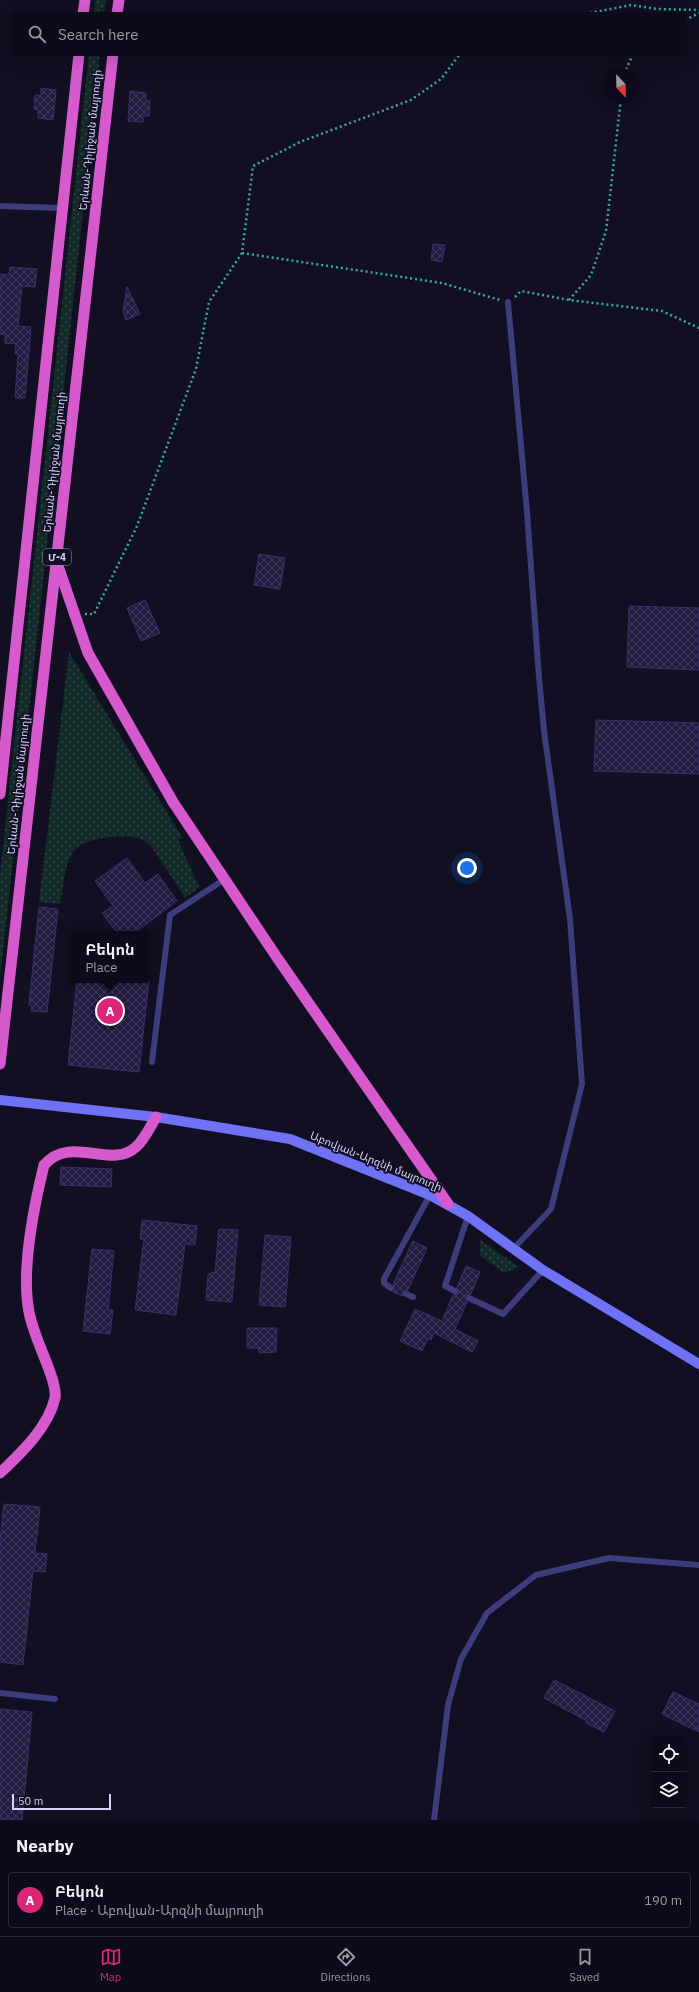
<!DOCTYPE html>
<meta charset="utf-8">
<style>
:root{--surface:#0d0b19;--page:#1b1926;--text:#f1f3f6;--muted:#9a9ba2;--line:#2d2b38;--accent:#db2777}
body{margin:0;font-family:"IBM Plex Sans","Noto Sans Armenian",sans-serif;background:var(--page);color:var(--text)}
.controls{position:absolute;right:12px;bottom:12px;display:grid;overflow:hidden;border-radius:4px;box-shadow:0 4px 16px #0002}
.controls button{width:36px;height:36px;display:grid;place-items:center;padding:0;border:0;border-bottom:1px solid var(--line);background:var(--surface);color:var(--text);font:20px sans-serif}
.compass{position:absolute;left:603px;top:68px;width:36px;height:36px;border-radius:50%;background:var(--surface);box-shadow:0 4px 16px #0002;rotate:158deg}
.scale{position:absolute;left:12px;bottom:10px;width:99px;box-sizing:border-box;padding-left:4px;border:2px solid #d5d2fc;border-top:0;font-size:11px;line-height:14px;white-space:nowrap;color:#d5d2fc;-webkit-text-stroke:3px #110f21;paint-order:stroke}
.you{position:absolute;left:467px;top:868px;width:14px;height:14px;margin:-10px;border:3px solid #fff;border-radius:50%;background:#1a73e8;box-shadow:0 0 0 6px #1a73e833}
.badge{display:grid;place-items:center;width:26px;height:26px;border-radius:50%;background:var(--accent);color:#fff;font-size:13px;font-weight:700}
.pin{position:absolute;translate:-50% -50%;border:2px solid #fff;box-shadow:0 1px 4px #0006}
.popup{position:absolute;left:71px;top:931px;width:78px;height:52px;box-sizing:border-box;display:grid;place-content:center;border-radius:4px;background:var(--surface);filter:drop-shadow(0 1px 3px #0005);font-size:13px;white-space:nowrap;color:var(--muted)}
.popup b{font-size:15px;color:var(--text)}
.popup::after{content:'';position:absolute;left:50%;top:100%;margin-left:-8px;border:8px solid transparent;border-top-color:var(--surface)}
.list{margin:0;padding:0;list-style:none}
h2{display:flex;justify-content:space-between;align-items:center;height:52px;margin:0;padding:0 16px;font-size:17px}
h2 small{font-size:13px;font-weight:400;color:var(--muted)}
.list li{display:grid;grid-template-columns:26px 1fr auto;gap:12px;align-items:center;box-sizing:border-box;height:56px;margin:0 8px 8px;padding:0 8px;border:1px solid var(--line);border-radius:4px}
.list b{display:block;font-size:15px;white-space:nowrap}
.list p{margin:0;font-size:13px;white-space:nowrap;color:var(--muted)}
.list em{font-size:13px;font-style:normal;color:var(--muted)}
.icon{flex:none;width:22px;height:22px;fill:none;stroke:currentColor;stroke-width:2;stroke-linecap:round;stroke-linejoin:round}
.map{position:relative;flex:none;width:699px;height:1820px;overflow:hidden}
.search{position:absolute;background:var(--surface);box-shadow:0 4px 16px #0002;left:12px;right:12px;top:12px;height:44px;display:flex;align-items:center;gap:10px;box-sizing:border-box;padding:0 14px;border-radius:4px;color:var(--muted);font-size:15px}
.sheet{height:116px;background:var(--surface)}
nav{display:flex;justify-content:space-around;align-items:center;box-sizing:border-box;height:56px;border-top:1px solid var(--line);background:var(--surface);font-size:11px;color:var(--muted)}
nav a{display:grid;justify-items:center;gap:2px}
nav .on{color:var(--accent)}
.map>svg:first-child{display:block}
.grass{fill:url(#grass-dots)}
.building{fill:url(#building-cross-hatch);stroke:#39306c}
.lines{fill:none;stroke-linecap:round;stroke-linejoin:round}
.path{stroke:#36aca0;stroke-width:2.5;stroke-dasharray:2 3;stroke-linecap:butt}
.service{stroke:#3d3d7d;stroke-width:6}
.secondary{stroke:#6f71f6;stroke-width:10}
.trunk{stroke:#d65ace;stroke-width:11}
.labels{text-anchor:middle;stroke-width:3.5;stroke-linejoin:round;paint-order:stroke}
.shield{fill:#110f21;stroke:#9a98ba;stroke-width:1}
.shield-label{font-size:10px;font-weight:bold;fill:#d5d2fc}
.street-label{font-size:11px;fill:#d5d2fc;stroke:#110f21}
</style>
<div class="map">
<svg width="699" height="1820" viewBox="0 0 699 1820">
<defs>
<pattern id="grass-dots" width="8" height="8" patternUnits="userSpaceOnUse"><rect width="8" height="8" fill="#122b29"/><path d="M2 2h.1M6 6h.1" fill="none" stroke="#344949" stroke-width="1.8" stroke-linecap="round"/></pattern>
<pattern id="building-cross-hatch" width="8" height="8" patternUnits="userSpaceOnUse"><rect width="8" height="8" fill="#221c41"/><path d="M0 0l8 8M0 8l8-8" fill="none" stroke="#413c5d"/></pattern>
</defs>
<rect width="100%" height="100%" fill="#110f21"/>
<path class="grass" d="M95 0H106L104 14H94Z
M89 54H100L0 979V875Z
M69 652 182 837 178 840 199 887 185 898 152 847C148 843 145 840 139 838 122 834 79 837 71 855 64 869 63 889 60 904L39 902Z
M480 1240 519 1267 504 1273 480 1256Z"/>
<path class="building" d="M41 88 56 90 53 120 38 118V110L34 109 35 95H41Z
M130 91 146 93V101H150L149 116H143V122L128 121Z
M433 244 445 245 442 262 431 260Z
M10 267 37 269 35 287 22 286 18 326 31 327 25 398H15L18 354H15L16 344 5 343V335L0 334V274L9 275Z
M127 287 140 314 126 320 123 311Z
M259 554 285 558 280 589 254 585Z
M145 600 160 633 141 641 127 608Z
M629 606 699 608V670L627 667Z
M596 720 699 723V774L594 771Z
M127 858 145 883 158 874 177 901 133 934H118L102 913 113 906 95 881Z
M39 907 58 909 47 1012 31 1011 32 1005H29Z
M77 980H149L139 1072 68 1065Z
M61 1167 112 1169 111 1187 60 1185Z
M142 1220 197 1226 195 1245 185 1244 176 1315 135 1310 144 1239H140Z
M219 1229 238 1230 232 1302 206 1300 208 1274 215 1272Z
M265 1235 291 1237 285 1307 259 1305Z
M413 1241 427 1248 408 1290 403 1291 402 1296 393 1292 395 1288 393 1284Z
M92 1249 114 1251 108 1310H113L110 1334 83 1331Z
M466 1266 480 1272 471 1294 465 1296 467 1302 455 1329 478 1341 472 1352 434 1333 431 1340 428 1338 422 1351 400 1341 415 1309 442 1321 453 1295 459 1293 457 1287Z
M247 1328H277L276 1352 259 1353V1348H247Z
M4 1504 40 1507 35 1553 47 1554 45 1572 33 1571 23 1665 0 1662V1541Z
M554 1680 615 1711 604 1732 586 1723 587 1721 544 1698Z
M673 1692 699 1704V1732L662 1714Z
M0 1709 32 1712 22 1820H0Z"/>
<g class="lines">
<path class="path" d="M585 14 631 5 658 9 699 10
M685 20 699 13
M624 74 633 54
M242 253 442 283 500 300
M515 297 521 291 569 300 662 311 699 328
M569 300 591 275 606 231 621 98
M85 614H94L137 526 196 369 209 302 242 253 253 166 300 142 411 100 441 79 460 54"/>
<path class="service" d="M0 206 62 208
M508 302 527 512 539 677 544 731 570 919 582 1084 551 1209 514 1248
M152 1062 170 915 225 879
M391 1288 384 1283V1279L430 1195
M455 1291 445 1286 468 1216
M406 1294 413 1297
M469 1298 503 1314 543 1270
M0 1693 55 1699
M434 1820 448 1705 461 1659 487 1613 536 1575 609 1558 699 1565"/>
<path class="secondary" d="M0 1100 156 1117 290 1139 430 1195 468 1216 543 1270 699 1364"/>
<path class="trunk" d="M83 14 85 0
M117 14 119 0
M57 563 88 653 173 802 278 959 448 1204
M0 794 79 54
M0 1064 113 54
M0 1473C21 1453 48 1428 55 1398 56 1392 53 1381 51 1375 44 1354 33 1333 29 1312 21 1271 34 1206 44 1165 71 1134 111 1170 136 1147 145 1139 150 1127 156 1117"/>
</g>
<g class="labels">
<rect class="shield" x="43" y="549" width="28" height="16" rx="3"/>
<g class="shield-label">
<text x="57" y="561">Մ-4</text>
</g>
<g class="street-label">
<text transform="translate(90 140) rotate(-84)" y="4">Երևան-Դիլիջան մայրուղի</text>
<text transform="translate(54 462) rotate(-84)" y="4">Երևան-Դիլիջան մայրուղի</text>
<text transform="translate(18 784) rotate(-84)" y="4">Երևան-Դիլիջան մայրուղի</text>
<text transform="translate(376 1161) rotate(22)" y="4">Աբովյան-Արզնի մայրուղի</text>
</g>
</g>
</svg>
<div class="controls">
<button><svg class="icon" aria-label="locate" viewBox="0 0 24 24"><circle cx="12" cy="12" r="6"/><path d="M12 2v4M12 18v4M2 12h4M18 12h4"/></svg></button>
<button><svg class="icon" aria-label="layers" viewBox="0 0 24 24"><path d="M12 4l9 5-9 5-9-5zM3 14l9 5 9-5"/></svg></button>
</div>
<svg class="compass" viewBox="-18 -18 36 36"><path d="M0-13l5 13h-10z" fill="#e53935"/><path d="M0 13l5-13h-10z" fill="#9a9ba2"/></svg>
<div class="scale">50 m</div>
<div class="you"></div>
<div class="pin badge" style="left:110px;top:1011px">A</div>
<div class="popup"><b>Բեկոն</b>Place</div>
<div class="search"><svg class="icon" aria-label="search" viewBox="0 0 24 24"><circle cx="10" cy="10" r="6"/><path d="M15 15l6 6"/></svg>Search here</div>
</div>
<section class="sheet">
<h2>Nearby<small></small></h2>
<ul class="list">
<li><span class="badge">A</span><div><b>Բեկոն</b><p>Place · Աբովյան-Արզնի մայրուղի</p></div><em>190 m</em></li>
</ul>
</section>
<nav>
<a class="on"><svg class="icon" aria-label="map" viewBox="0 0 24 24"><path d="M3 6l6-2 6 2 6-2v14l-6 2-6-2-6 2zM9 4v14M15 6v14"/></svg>Map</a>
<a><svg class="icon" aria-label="directions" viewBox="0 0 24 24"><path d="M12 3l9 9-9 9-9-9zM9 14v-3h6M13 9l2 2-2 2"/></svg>Directions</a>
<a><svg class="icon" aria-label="saved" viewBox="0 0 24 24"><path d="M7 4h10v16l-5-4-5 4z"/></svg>Saved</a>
</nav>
